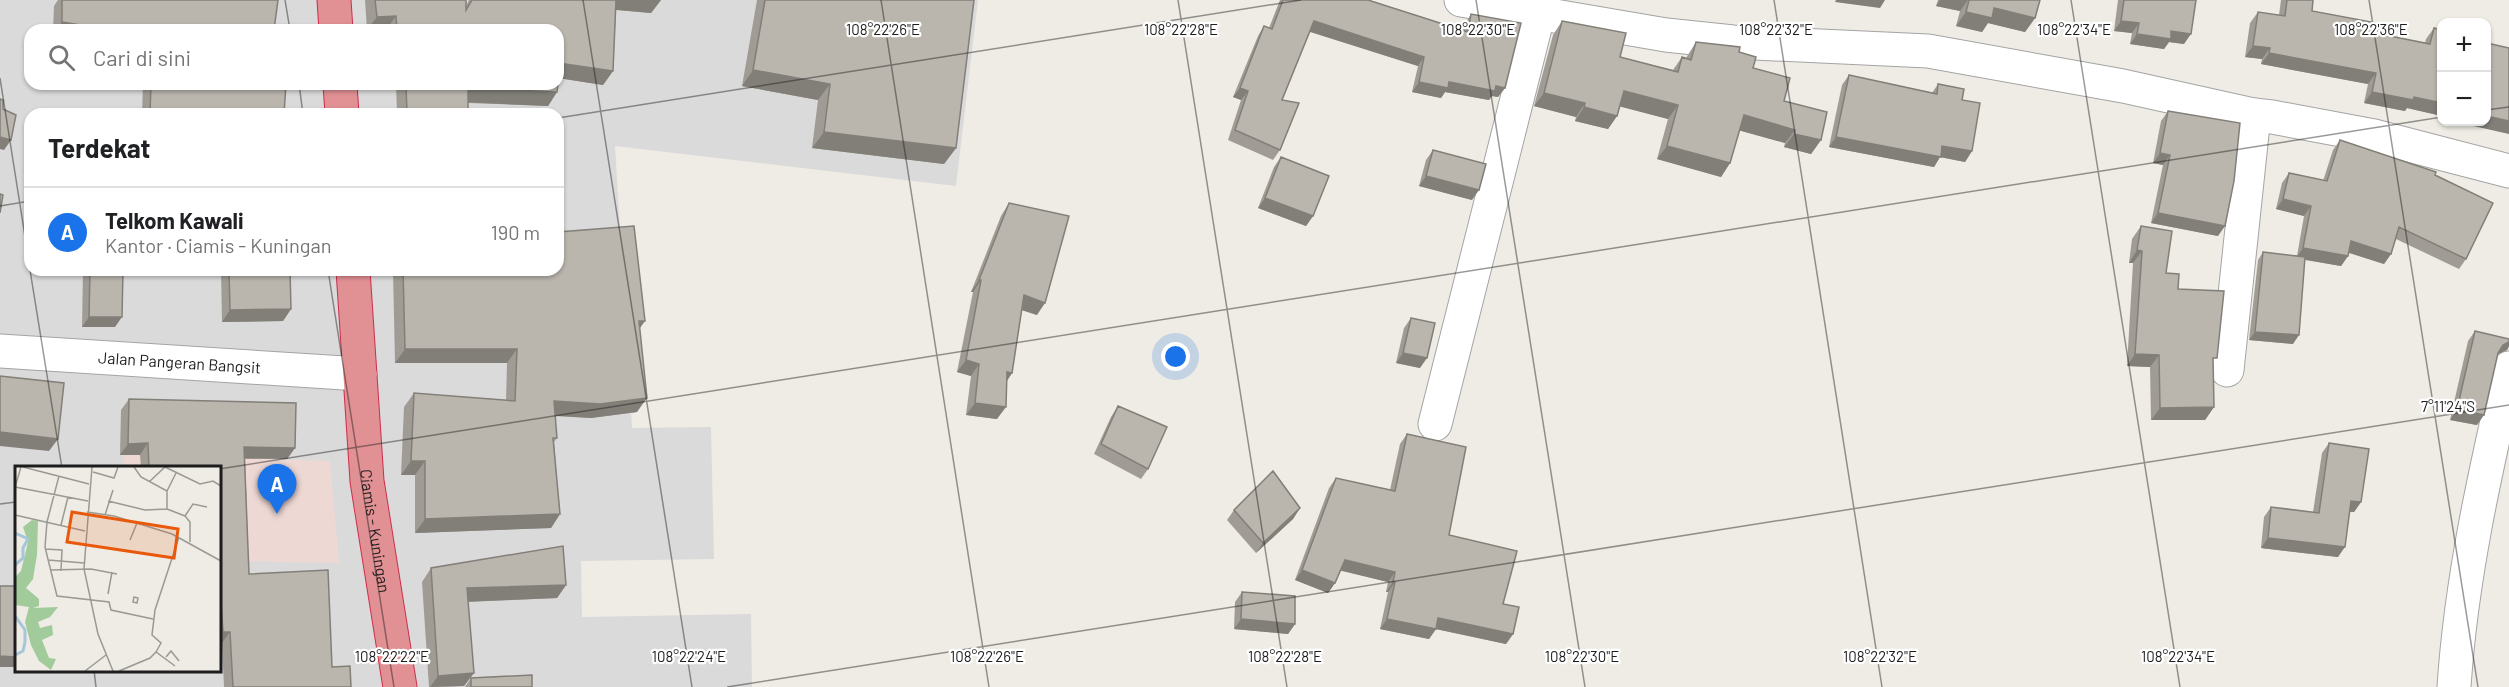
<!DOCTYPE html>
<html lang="id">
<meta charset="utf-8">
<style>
:root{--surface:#fff;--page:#f6f6f6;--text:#202124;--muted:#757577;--line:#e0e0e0;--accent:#1a73e8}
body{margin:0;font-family:Barlow,sans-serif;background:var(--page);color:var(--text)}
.controls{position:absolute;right:18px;top:18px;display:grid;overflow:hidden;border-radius:12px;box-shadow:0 2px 4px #0004}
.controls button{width:54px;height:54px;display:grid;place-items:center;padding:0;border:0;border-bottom:2px solid var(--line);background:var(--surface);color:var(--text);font:30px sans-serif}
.you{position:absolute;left:1176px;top:357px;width:21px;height:21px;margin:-15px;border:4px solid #fff;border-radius:50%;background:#1a73e8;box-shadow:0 0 0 9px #1a73e833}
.badge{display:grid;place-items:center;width:39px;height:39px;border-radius:50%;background:var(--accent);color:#fff;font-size:20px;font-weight:700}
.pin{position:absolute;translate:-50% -50px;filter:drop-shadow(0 2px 3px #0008)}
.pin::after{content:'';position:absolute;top:32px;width:21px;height:18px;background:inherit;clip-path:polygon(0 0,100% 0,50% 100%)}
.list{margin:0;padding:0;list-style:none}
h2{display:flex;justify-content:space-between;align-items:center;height:78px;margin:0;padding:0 24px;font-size:26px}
h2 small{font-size:20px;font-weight:400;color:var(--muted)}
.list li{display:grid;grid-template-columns:39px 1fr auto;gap:18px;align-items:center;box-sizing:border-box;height:90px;padding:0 24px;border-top:2px solid var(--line)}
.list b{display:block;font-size:22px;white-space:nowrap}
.list p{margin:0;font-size:20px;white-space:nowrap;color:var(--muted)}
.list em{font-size:20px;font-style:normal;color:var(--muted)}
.icon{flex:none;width:33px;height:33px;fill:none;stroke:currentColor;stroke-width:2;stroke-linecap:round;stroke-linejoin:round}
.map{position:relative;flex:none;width:2509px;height:687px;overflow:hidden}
.search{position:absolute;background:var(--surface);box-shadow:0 2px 4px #0004;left:24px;top:24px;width:540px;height:66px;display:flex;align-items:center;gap:15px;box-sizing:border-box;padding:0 21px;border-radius:18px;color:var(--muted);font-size:22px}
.panel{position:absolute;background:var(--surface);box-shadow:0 2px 4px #0004;left:24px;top:108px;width:540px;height:168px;border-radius:18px}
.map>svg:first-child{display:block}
.residential{fill:#dbdada;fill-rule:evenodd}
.commercial{fill:#eed8d4}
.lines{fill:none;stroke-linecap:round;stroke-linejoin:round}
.street-casing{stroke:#a4a4a4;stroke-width:35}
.highway-casing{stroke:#ce2e4e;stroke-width:35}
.street{stroke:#fff;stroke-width:33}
.highway{stroke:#e19093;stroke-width:33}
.wall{fill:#a09c95}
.shaded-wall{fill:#827f79}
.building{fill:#bab5ad;stroke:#827f79;stroke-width:1.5}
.ticks{fill:none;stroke:#1d1d1d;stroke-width:1.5;stroke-opacity:0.45}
.labels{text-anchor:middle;stroke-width:4.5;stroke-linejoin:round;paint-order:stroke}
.street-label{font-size:16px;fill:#1d1d1d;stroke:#fff}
.inset-river{fill:none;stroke:#a6c6d9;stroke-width:3}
.inset-road{fill:none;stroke:#9a9994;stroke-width:1.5}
.view{fill:#e8590c;fill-opacity:0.15;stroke:#e8590c;stroke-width:3}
.inset-edge{fill:none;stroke:#1d1d1d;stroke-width:3}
.ticks-label{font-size:15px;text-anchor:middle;fill:#1d1d1d;stroke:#fff;stroke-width:4.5;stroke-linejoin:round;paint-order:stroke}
</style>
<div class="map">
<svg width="2509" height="687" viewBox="0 0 2509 687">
<rect width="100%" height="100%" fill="#eeece4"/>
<path class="residential" d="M0 0H978L956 186 615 146 632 428 711 427 714 559 581 561 582 617 751 614 752 687H0ZM30 30H558V84H30ZM30 114H558V270H30ZM16 468H219V670H16Z"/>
<path class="commercial" d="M124 455 330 461 339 563 235 561 219 468H123Z"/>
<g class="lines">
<defs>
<g id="street">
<path d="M1461 0 1666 35 1733 42 1928 51 2123 86 2254 115 2272 117 2374 136 2509 171"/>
<path id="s1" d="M0 351 360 374"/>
<path d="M2227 370 2254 115"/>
<path d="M1435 424 1539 12"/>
<path d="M2454 687C2461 579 2485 473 2509 368"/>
</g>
<g id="highway">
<path d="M334 0 336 30"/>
<path d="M340 84 342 114"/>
<path id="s2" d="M353 270 367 481 400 687"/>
</g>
</defs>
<use href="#street" class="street-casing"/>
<use href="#highway" class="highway-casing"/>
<use href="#street" class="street"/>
<use href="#highway" class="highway"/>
</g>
<path class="wall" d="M58 0H278L274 30H53L54 6Z
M365 0H466V6L469 0H661L651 13 616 10 613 71 603 85 558 78V30H367Z
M757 0H974L956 148 944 164 812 148 818 100 742 86Z
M1280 0H1368L1463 31 1465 24 1471 14 1505 88 1498 97 1492 96 1489 100 1445 92 1441 98 1412 92 1418 66 1310 32 1282 100 1280 150 1273 160 1228 140 1241 100 1233 97 1258 36 1264 26 1269 28Z
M1938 0H2040L2035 18 2025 32 1988 23 1982 32 1956 26 1960 11 1936 6Z
M2118 0H2196L2184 44 2169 42 2164 49 2130 44 2132 33 2114 31Z
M2281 0H2313L2312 11 2380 34 2425 43 2426 39 2434 28 2442 30V116L2407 108 2405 111 2364 103 2368 84 2261 64 2262 59 2245 57 2250 23 2258 12 2279 15Z
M1562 21 1620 57 1673 70 1682 57 1686 58 1696 42 1739 52 1821 140 1811 154 1784 147 1785 143 1739 130 1730 163 1721 177 1657 159 1668 119 1620 106 1617 116 1608 129 1575 121 1576 117 1534 106 1553 35Z
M1849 75 1932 93 1938 84 1962 100 1972 151 1965 162 1940 157 1934 167 1829 147 1842 85Z
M143 84H286L284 114H142Z
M396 84H558L557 92 548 106 468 103V114H397Z
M2168 111 2218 236 2151 223 2163 165 2153 163 2161 121Z
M2340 140 2435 175 2466 259 2459 269 2396 239 2391 254 2384 264 2349 253 2348 256 2341 266 2305 260 2293 344 2249 340 2258 260 2263 252 2297 256 2304 216 2276 209 2282 183 2289 173 2323 181 2333 150Z
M1433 150 1472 200 1419 186 1426 160Z
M1281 157 1313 216 1306 226 1258 208 1274 167Z
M1009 203 1037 315 1022 310 1012 373 1007 381 997 419 966 415 971 376 957 372 973 292H971L1001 216Z
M2141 226 2166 273 2178 289 2213 364 2214 407 2205 420H2151L2150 367 2127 366 2133 263H2129L2132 239Z
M83 270H123L115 327H82Z
M221 270H290L291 309 283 321 222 322Z
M393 270H558L639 329 637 412 591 418 555 416 557 438 554 442 560 514 551 528 415 533V475H401L404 407 414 393 506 400 507 363H395Z
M1411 318 1420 368 1396 363 1404 328Z
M2475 331 2509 339V346L2507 350 2498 354 2477 425 2450 420 2468 341Z
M129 399 295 448 287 459H245L249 574 351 687H224L222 643H219V468H141L140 455H120L121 410Z
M1118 406 1148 469 1141 479 1094 454 1111 417Z
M1407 434 1449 535 1503 604 1513 634 1506 644 1436 629 1429 639 1380 629 1388 592H1386L1388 582 1340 570 1335 583 1328 593 1295 580 1329 488 1336 478 1390 490 1400 444Z
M2329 443 2361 502 2354 512H2350L2338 557 2261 548 2264 517 2271 507 2313 512 2322 453Z
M1300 508 1293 519 1256 553 1227 520 1234 510Z
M431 568 566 585 557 598 468 602 474 673 464 686 429 687 422 582Z
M1242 592 1295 624 1288 634 1234 629 1235 602Z
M471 678 532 687H465Z"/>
<path class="shaded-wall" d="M613 0H661L651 13 607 9Z
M1836 0H1885L1880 8 1835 2Z
M1940 0H1968L1960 11 1936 6Z
M1994 8 2035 18 2025 32 1988 23 1982 32 1956 26 1966 12Z
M396 16 386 30H367L377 17Z
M1314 21 1424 57 1418 66 1308 31Z
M2121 21 2139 23 2132 33 2114 31Z
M62 22 154 27 152 30H56Z
M2171 31 2191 34 2184 44 2169 42 2164 49 2130 44 2137 34Z
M2253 46 2270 48 2262 59 2245 57Z
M2269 53 2376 73 2368 84 2261 64Z
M559 63 613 71 603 85 558 78Z
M753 70 830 84 818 100 742 86Z
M1419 82H1449L1496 86 1505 88 1498 97 1492 96 1489 100 1445 92 1441 98 1412 92Z
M468 88 557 92 548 106 458 102Z
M1240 88 1248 91 1241 100 1233 97Z
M1624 91 1678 105 1668 119 1614 105Z
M2372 92 2414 97 2442 103V116L2407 108 2405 111 2364 103Z
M1544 93 1585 103 1576 117 1534 106Z
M1584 107 1617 116 1608 129 1575 121Z
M1744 115 1795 130 1785 143 1734 129Z
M2487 116 2509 121V134L2460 123 2462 122H2487Z
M824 132 956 148 944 164 812 148Z
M1794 134 1821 140 1811 154 1784 147Z
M0 137 11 140 4 150 0 149Z
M1836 137 1942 146 1972 151 1965 162 1940 157 1934 167 1829 147Z
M1667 146 1730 163 1721 177 1657 159Z
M2160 153 2170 155 2163 165 2153 163Z
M1426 176 1479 190 1472 200 1419 186Z
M1265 198 1313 216 1306 226 1258 208Z
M2283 199 2311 206 2304 216 2276 209Z
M2158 213 2225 226 2218 236 2151 223Z
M2351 241 2391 254 2384 264 2344 251Z
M2303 248 2348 256 2341 266 2296 258Z
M2137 250 2142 251 2133 263H2129Z
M979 280H981L973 292H971Z
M1024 295 1045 303 1037 315 1015 308Z
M291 309 283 321 222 322 230 310Z
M89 317H122L115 327H82Z
M639 321H645L635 335Z
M2255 332 2299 335 2293 344 2249 340Z
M2509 342V346L2507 350 2496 355 2503 345Z
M405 349H517L507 363H395Z
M1403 353 1427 358 1420 368 1396 363Z
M2135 354 2159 355 2150 367 2127 366Z
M966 360 979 364 971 376 957 372Z
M1007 372 1012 373 1004 385Z
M647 398 637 412 591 418 544 415 554 401Z
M975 403 1006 407 997 419 966 415Z
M2214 407 2205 420H2151L2160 408Z
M2457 409 2484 415 2477 425 2450 420Z
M0 432 58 439 49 451 0 446Z
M148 443 140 455H120L128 444Z
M244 447 295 448 287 459 236 458Z
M411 461H425L415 475H401Z
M2351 501 2361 502 2354 512 2344 511Z
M1300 508 1293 519 1256 553 1263 543Z
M560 514 551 528 415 533 425 519Z
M2268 538 2345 547 2338 557 2261 548Z
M1345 560 1395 572 1388 582 1338 570Z
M1302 570 1335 583 1328 593 1295 580Z
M1393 582H1395L1388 592H1386Z
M566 585 557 598 458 602 467 588Z
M1438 618 1513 634 1506 644 1431 628Z
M1241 619 1295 624 1288 634 1234 629Z
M1387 619 1436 629 1429 639 1380 629Z
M223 632H230L222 643H219V638Z
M0 656 16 657V667H0Z
M474 673 464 686 430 687 438 676Z"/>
<path class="building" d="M62 0H278L274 30H154V27L80 25 62 22Z
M375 0H466V10L472 0H616L613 71 559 63 558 77V30H397L396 16 377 17Z
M765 0H974L956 148 824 132 830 84 753 70Z
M1283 0H1368L1468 32 1471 14 1521 23 1505 88 1496 86 1495 91 1449 82 1448 88 1419 82 1424 57 1314 21 1282 100 1299 103 1280 150 1235 130 1248 91 1240 88 1264 26 1272 29Z
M1969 0H2040L2035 18 1994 8 1992 18 1966 12Z
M2124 0H2196L2191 34 2171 31V39L2137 34 2139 23 2121 21Z
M2287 0H2313L2312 11 2382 24 2380 34 2430 44 2434 28 2442 30V103L2414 97 2413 100 2372 92 2376 73 2269 53 2270 48 2253 46 2258 12 2285 16Z
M1562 21 1626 33 1620 57 1678 72 1682 57 1691 60 1696 42 1740 47 1739 52 1756 57 1753 68 1790 78 1784 101 1827 112 1821 140 1794 134 1795 130 1744 115 1730 163 1667 146 1678 105 1624 91 1617 116 1584 107 1585 103 1544 93Z
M2487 43 2509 48V121L2487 116Z
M1849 75 1937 94 1938 84 1964 89 1962 100 1980 103 1972 151 1942 146 1941 157 1836 137Z
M151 84H286L284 114H150Z
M406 84H558L557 92 468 88V114H407Z
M0 99 3 100V109L16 115 11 140 0 137Z
M2168 111 2240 123 2234 181 2225 226 2158 213 2170 155 2160 153Z
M2340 140 2436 172 2435 175 2493 203 2466 259 2399 227 2391 254 2351 241 2348 256 2303 248 2311 206 2283 199 2289 173 2327 181Z
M1433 150 1486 164 1479 190 1426 176Z
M1281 157 1329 176 1313 216 1265 198Z
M0 194 3 195 0 213Z
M1009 203 1069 216 1045 303 1024 295 1012 373 1007 372 1006 407 975 403 979 364 966 360 981 280H979Z
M634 226 645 321H639L647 398 600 404 554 401 557 438H553L560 514 425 519V461H411L414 393 515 401 517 349H405L403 270H558V232Z
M2141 226 2172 231 2166 273 2179 274 2178 289 2224 291 2217 358H2213L2214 407 2160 408 2159 355 2135 354 2142 251 2137 250Z
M2263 252 2305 257 2299 335 2255 332Z
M90 270H123L122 317H89Z
M229 270H290L291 309 230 310Z
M1411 318 1435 323 1427 358 1403 353Z
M2475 331 2509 339V342L2503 345 2498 353 2484 415 2457 409Z
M0 376 64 383 58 439 0 432Z
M129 399 296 403 295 448 244 447 249 574 328 570 332 667 350 666 351 687H233L230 632H223L220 587H219V468H149L148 443 128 444Z
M1118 406 1167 427 1148 469 1101 444Z
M1407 434 1466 447 1449 535 1517 551 1503 604 1519 607 1513 634 1438 618 1436 629 1387 619 1395 582H1393L1395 572 1345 560 1335 583 1302 570 1336 478 1395 491Z
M2329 443 2369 449 2361 502 2351 501 2345 547 2268 538 2271 507 2319 513Z
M1273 471 1300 508 1263 543 1234 510Z
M563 546 566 585 467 588 474 673 438 676 431 568Z
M0 586H16V657L0 656Z
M1242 592 1295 596V624L1241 619Z
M532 675V687H471V678Z"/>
<path class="ticks" d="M285 0 290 30M583 0 692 687M881 0 989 687M1178 0 1287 687M1476 0 1585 687M1774 0 1882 687M2071 0 2180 687M2369 0 2478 687M0 78 30 268M299 84 303 114M2486 110 2509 107M558 118 1301 0M0 206 30 201M30 270 62 468M328 270 394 687M219 469 2442 117M0 504 16 502M94 670 96 687M727 687 2509 405"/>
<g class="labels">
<g class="street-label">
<text dy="6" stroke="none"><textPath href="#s1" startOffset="180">Jalan Pangeran Bangsit</textPath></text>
<text dy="6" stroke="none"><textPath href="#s2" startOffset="262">Ciamis - Kuningan</textPath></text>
</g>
</g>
<g transform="translate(15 466)">
<rect width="206" height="206" fill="#eeece4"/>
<path d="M17 54 23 55 22 89 18 113 11 122 24 133V140L18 142 43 141 35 151 23 156 25 162 37 159 38 169 27 174 34 192 41 193 36 204 24 195 16 179 10 156 14 141 0 139V111L6 105 13 76 8 61Z" fill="#a2cb9b"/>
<path class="inset-river" d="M0 67 13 73 8 82V92L0 99M0 150 10 164V176L8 185 0 189"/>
<path class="inset-road" d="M8 1 74 18M77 1 69 103 83 168 98 205M78 6 99 12 103 1M134 16 150 1 185 18 198 15 206 20M0 21 73 35M0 21 6 1M152 25 161 7M93 35 130 44 152 43V25L126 11 119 1M152 43 170 50M72 46 99 50 157 68 206 95M0 49 70 65M90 49 98 24M32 56 30 81 42 130 94 136 96 144 138 153M32 56 44 10M46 59 53 31M115 74 122 57M175 76V56L170 50 178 38 192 41M30 83 47 84 46 105M33 94 69 97M35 104 76 103 102 108M93 128 97 106M119 131 123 132 122 137 118 136ZM141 186 146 177 137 169 140 144 164 71M151 191 156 185 164 195M70 205 91 189M104 205 135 192 141 186 160 200"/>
<path class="view" d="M57 46 163 63 159 92 52 76Z"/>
<rect width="206" height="206" class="inset-edge"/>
</g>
<g class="ticks-label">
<text x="883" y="35">108°22'26"E</text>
<text x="1181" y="35">108°22'28"E</text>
<text x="1478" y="35">108°22'30"E</text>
<text x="1776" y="35">108°22'32"E</text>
<text x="2074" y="35">108°22'34"E</text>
<text x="2371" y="35">108°22'36"E</text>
<text x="2448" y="412">7°11'24"S</text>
<text x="392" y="662">108°22'22"E</text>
<text x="689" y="662">108°22'24"E</text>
<text x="987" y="662">108°22'26"E</text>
<text x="1285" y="662">108°22'28"E</text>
<text x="1582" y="662">108°22'30"E</text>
<text x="1880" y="662">108°22'32"E</text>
<text x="2178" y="662">108°22'34"E</text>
</g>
</svg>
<div class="controls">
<button>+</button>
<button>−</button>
</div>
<div class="you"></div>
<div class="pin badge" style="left:277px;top:514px">A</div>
<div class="search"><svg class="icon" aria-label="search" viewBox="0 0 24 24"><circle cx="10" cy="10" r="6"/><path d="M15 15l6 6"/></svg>Cari di sini</div>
<section class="panel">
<h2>Terdekat<small></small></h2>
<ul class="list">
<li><span class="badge">A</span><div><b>Telkom Kawali</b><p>Kantor · Ciamis - Kuningan</p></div><em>190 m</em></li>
</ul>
</section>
</div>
